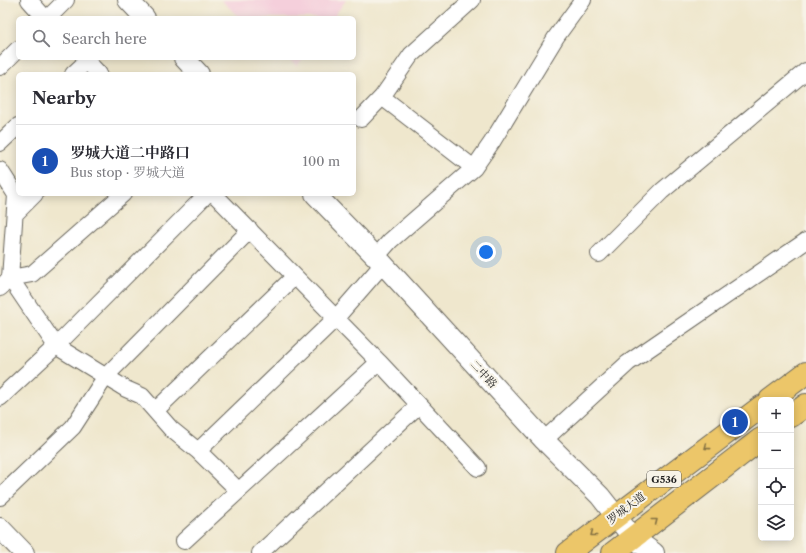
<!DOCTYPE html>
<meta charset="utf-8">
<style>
:root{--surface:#fff;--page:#f7f7f7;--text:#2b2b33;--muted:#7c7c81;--line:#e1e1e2;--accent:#c8321e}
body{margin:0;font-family:"Libre Caslon Text","Noto Serif SC",serif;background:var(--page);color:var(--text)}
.controls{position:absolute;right:12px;bottom:12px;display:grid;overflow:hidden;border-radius:6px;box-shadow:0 2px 10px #0003}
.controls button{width:36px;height:36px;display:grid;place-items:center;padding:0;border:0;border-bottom:1px solid var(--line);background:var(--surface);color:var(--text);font:20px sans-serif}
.you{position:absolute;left:486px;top:252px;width:14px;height:14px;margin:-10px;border:3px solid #fff;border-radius:50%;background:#1a73e8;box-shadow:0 0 0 6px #1a73e833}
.badge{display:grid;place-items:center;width:26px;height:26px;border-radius:50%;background:var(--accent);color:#fff;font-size:13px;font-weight:700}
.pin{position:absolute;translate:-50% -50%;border:2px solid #fff;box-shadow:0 1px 4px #0006}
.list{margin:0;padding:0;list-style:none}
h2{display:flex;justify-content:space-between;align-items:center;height:52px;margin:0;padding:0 16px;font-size:17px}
h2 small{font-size:13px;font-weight:400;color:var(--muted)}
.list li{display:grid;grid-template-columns:26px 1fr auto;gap:12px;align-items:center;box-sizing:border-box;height:72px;padding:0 16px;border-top:1px solid var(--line)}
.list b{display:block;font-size:15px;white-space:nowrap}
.list p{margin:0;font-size:13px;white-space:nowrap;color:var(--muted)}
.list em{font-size:13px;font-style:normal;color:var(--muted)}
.icon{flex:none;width:22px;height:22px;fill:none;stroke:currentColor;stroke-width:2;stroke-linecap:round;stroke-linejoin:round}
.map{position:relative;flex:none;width:806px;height:553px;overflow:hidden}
.search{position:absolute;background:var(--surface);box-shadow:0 2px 10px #0003;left:16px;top:16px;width:340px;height:44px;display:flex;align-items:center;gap:10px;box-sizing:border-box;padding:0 14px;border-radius:6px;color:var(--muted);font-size:15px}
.panel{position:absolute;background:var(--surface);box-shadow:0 2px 10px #0003;left:16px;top:72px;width:340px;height:124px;border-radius:6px}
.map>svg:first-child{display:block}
.built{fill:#f5cfdb}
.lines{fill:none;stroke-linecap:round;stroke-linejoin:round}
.minor-casing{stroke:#66635a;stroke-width:18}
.tertiary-casing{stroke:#66635a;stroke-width:22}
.trunk-casing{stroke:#66635a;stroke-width:24}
.minor{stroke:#fff;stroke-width:16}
.tertiary{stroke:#fff;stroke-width:20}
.trunk{stroke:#ecc669;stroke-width:22}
.oneway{stroke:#847142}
.labels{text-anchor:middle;stroke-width:4;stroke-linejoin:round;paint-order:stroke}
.shield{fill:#f7f3e8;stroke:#5e5c59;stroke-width:1}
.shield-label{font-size:10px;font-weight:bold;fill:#1c1c1c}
.street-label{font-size:11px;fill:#1c1c1c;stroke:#f7f3e8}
</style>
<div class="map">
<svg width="806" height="553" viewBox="0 0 806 553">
<rect width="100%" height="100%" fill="#f7f3e8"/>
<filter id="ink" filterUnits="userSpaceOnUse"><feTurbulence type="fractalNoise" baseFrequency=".025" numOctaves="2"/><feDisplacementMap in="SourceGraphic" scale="8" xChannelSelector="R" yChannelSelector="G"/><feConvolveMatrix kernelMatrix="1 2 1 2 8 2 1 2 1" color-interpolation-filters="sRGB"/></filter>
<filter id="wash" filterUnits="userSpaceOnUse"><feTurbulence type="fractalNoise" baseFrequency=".012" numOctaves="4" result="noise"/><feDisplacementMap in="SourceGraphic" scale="16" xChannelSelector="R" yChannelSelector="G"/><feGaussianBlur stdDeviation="0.9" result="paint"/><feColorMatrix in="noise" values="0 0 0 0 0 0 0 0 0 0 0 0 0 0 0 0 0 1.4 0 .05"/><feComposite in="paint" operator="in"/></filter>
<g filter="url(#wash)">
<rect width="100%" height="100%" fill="#efe7cd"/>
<path class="built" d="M221 0H346L333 18H240Z
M287 58H303L297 66Z"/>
</g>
<g filter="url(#ink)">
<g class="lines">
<defs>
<path id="minor" d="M29 0 45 18
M48 18 66 0
M84 58 99 74
M0 67 18 49
M73 74 87 61
M382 97 474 168
M361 119 382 97 411 55 472 0
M0 143 18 126
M0 170 16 195 10 278 56 346 126 389 142 396 171 429 198 451 239 491
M214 194 379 362 478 468
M16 213 35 194
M599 254 662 191 806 71
M376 257 390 241 474 168 492 142 556 37 583 0
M0 288 10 278 32 274 123 194
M0 398 56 346 207 194
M156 410 294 277
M544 440 628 363 806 241
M198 451 336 318 383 264
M0 497 73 427 106 376 250 230
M184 541 379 362
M260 553 419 405"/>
<path id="tertiary" d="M128 0 145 18
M184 58 199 74
M315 194 383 264 544 440 600 496 633 538 654 553
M0 528 24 553"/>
<path id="trunk" d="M770 400 806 373
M791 416 806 405
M568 553 761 407
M613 553 761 439"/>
</defs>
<use href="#minor" class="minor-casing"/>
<use href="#tertiary" class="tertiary-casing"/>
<use href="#trunk" class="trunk-casing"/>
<use href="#minor" class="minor"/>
<use href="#tertiary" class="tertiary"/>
<use href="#trunk" class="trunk"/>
</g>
<defs><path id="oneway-chevron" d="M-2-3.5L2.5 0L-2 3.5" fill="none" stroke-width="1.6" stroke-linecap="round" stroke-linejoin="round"/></defs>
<g class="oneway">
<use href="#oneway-chevron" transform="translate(707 447) rotate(143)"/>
<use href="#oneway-chevron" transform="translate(655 521) rotate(-38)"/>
<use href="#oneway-chevron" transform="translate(593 534) rotate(142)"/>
</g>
</g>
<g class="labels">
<rect class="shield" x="647" y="471" width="34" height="16" rx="3"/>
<g class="shield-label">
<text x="664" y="483">G536</text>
</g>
<g class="street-label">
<text transform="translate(484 374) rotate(47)" y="4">二中路</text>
<text transform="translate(626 508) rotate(-37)" y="4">罗城大道</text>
</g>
</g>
</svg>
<div class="controls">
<button>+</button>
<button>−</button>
<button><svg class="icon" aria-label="locate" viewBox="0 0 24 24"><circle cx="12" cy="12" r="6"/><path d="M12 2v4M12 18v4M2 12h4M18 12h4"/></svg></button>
<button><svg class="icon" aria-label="layers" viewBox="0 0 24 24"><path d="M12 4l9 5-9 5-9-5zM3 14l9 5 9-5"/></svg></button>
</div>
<div class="you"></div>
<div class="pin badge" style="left:735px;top:422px;background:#1a4fb4">1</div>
<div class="search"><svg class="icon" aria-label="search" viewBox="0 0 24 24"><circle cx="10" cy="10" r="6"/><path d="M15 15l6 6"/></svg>Search here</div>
<section class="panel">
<h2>Nearby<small></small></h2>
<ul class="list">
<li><span class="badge" style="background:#1a4fb4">1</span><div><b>罗城大道二中路口</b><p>Bus stop · 罗城大道</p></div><em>100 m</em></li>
</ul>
</section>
</div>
